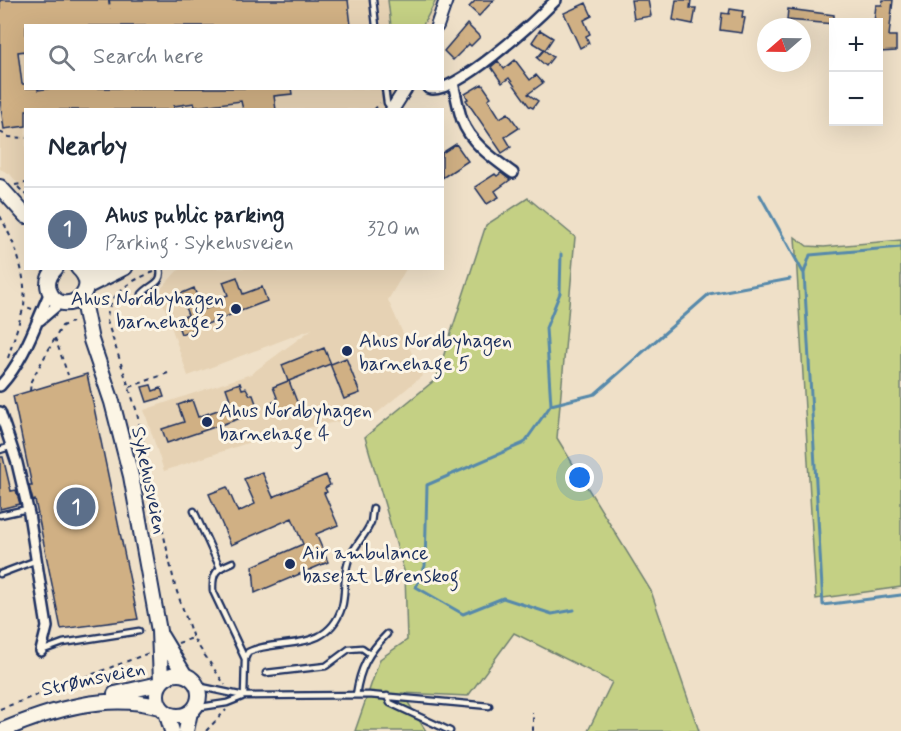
<!DOCTYPE html>
<meta charset="utf-8">
<style>
:root{--surface:#fff;--page:#f2f2f3;--text:#1f2937;--muted:#747a83;--line:#e0e1e3;--accent:#1a73e8}
body{margin:0;font-family:Mynerve,sans-serif;background:var(--page);color:var(--text)}
.controls{position:absolute;right:18px;top:18px;display:grid;overflow:hidden;border-radius:0px;box-shadow:0 6px 24px #0002}
.controls button{width:54px;height:54px;display:grid;place-items:center;padding:0;border:0;border-bottom:2px solid var(--line);background:var(--surface);color:var(--text);font:30px sans-serif}
.compass{position:absolute;left:757px;top:18px;width:54px;height:54px;border-radius:50%;background:var(--surface);box-shadow:0 6px 24px #0002;rotate:250deg}
.you{position:absolute;left:580px;top:478px;width:21px;height:21px;margin:-15px;border:4px solid #fff;border-radius:50%;background:#1a73e8;box-shadow:0 0 0 9px #1a73e833}
.badge{display:grid;place-items:center;width:39px;height:39px;border-radius:50%;background:var(--accent);color:#fff;font-size:20px;font-weight:700}
.pin{position:absolute;translate:-50% -50%;border:3px solid #fff;box-shadow:0 2px 6px #0006}
.list{margin:0;padding:0;list-style:none}
h2{display:flex;justify-content:space-between;align-items:center;height:78px;margin:0;padding:0 24px;font-size:26px}
h2 small{font-size:20px;font-weight:400;color:var(--muted)}
.list li{display:grid;grid-template-columns:39px 1fr auto;gap:18px;align-items:center;box-sizing:border-box;height:84px;padding:0 24px;border-top:2px solid var(--line)}
.list b{display:block;font-size:22px;white-space:nowrap}
.list p{margin:0;font-size:20px;white-space:nowrap;color:var(--muted)}
.list em{font-size:20px;font-style:normal;color:var(--muted)}
.icon{flex:none;width:33px;height:33px;fill:none;stroke:currentColor;stroke-width:2;stroke-linecap:round;stroke-linejoin:round}
.map{position:relative;flex:none;width:901px;height:731px;overflow:hidden}
.search{position:absolute;background:var(--surface);box-shadow:0 6px 24px #0002;left:24px;top:24px;width:420px;height:66px;display:flex;align-items:center;gap:15px;box-sizing:border-box;padding:0 21px;border-radius:0px;color:var(--muted);font-size:22px}
.panel{position:absolute;background:var(--surface);box-shadow:0 6px 24px #0002;left:24px;top:108px;width:420px;height:162px;border-radius:0px}
.map>svg:first-child{display:block}
.built{fill:#e6d2b4}
.green{fill:#c4d084;stroke:#708071;stroke-width:1.5}
.lines{fill:none;stroke-linecap:round;stroke-linejoin:round}
.stream{stroke:#5689ab;stroke-width:3}
.building{fill:#d0b084;stroke:#1b2f5e;stroke-width:1.5}
.service-casing{stroke:#1b2f5e;stroke-width:9}
.minor-casing{stroke:#1b2f5e;stroke-width:14}
.tertiary-casing{stroke:#1b2f5e;stroke-width:16}
.secondary-casing{stroke:#1b2f5e;stroke-width:18}
.path{stroke:#1b2f5e;stroke-width:2;stroke-dasharray:4.5 4.5;stroke-linecap:butt}
.service{stroke:#fcf5e5;stroke-width:4.5}
.minor{stroke:#fcf5e5;stroke-width:9}
.tertiary{stroke:#fcf5e5;stroke-width:12}
.secondary{stroke:#fcf5e5;stroke-width:14}
.poi-dot{fill:#1b2f5e;stroke:#fcf5e5;stroke-width:2}
.labels{text-anchor:middle;stroke-width:6;stroke-linejoin:round;paint-order:stroke}
.poi-label{font-size:20px;fill:#1b2f5e;stroke:#fcf5e5;text-anchor:start}
.street-label{font-size:20px;fill:#1b2f5e;stroke:#fcf5e5}
</style>
<div class="map">
<svg width="901" height="731" viewBox="0 0 901 731">
<rect width="100%" height="100%" fill="#efe0c8"/>
<filter id="ink" filterUnits="userSpaceOnUse"><feTurbulence type="fractalNoise" baseFrequency=".0167" numOctaves="2"/><feDisplacementMap in="SourceGraphic" scale="12" xChannelSelector="R" yChannelSelector="G"/><feConvolveMatrix kernelMatrix="1 2 1 2 8 2 1 2 1" color-interpolation-filters="sRGB"/></filter>
<g filter="url(#ink)">
<path class="built" d="M0 0H440L429 25 26 26V88L398 89 387 109 26 110 25 192 10 174 0 169Z
M184 268 406 269 388 300 422 376 376 414 271 435 164 471 144 410 251 374 312 329 188 376 159 291 177 271Z"/>
<path class="green" d="M388 0H436L423 25 391 26Z
M528 198 575 237 557 438 651 591 699 731H588L612 682 514 633 468 696 402 693 426 731H355L380 659 407 640 405 574 365 437 436 379 486 225Z
M795 237 807 246 824 247 901 240V587L816 599Z"/>
<g class="lines">
<path class="stream" d="M760 195 803 272
M901 247 810 255 804 273 823 605 901 595
M551 405 546 328 560 293 561 254
M574 610 552 614 503 598 463 614 416 587 425 566 427 485 524 443 551 405 595 394 709 294 790 279"/>
</g>
<path class="building" d="M0 0H348L351 26H327L326 23 306 26H26V51L18 52 22 84H26V88H38V90L52 88H291L292 94 274 96 276 110H243L241 101 195 107 194 103 174 106V110H26V126L4 129 0 100Z
M476 0H494L479 16 469 7Z
M631 0H648L651 16 634 19Z
M676 0H691L690 8H696L693 24 673 20Z
M883 0H893L889 36H896V51L879 52V22H874L876 5H882Z
M586 3 592 16 584 20 590 34 586 36 589 43 580 48 564 13Z
M730 9 743 11 742 17 745 18 742 33 720 30 722 13 729 14Z
M788 9 834 15V24L787 20Z
M467 24 480 37 471 46 469 44 453 60 444 51Z
M540 30 553 38 545 50 532 42Z
M544 50 553 57 546 66 537 58Z
M515 60 530 80 536 75 543 83 528 94 538 101 533 108 529 106 509 78 502 83 491 67 498 61 504 69Z
M482 84 491 97 488 99 500 118 508 113 519 128 505 137 511 147 502 153 466 100 468 99 465 94Z
M456 144 468 161 442 178V153Z
M501 173 510 180 495 191 499 197 487 204 475 187 495 174 497 176Z
M237 277 243 294 262 287 267 301 181 334 176 320 188 315 180 294 194 288 202 310 219 304 217 299 228 295 223 282Z
M324 348 331 364 346 358 360 393 344 399 330 364 289 381 299 407 284 414 282 409 275 412 271 403 278 400 273 387 288 381 282 365Z
M87 374 138 619 61 629 35 500 33 501 29 486H32L13 396Z
M240 383 242 389 246 388 250 395H253L259 412 167 443 162 429 184 422 178 405 192 400 198 417 232 405 226 388Z
M151 385 153 391 161 388 164 397 147 402 142 387Z
M0 457H3L11 491 16 490 20 504 0 509Z
M262 472 273 497 326 475 330 485 325 488 327 492 324 493 338 525 316 534 328 562 255 593 253 566 303 544 292 518 231 545 209 494 227 487 238 512 255 504 244 479Z"/>
<g class="lines">
<defs>
<path id="service" d="M373 0 376 26
M385 88 387 103 392 110
M142 294C150 284 164 284 160 268
M0 450 12 446
M194 511 220 568
M0 515 27 509
M233 562C216 569 212 572 213 591L245 659 244 696
M0 574 37 560
M41 651 63 643 139 631
M245 659 248 652C279 637 327 655 342 607 346 592 343 578 348 562 352 547 366 536 371 522 372 518 372 512 373 508
M266 673 326 666 349 649 362 648 369 653
M197 686 244 696 369 695 489 706
M356 695C360 668 368 653 387 634
M387 696 390 703 450 731
M194 708 227 703 242 697"/>
<path id="minor" d="M453 83C456 95 458 108 462 120 470 143 494 159 513 173
M428 88C451 100 538 18 556 0
M40 320 61 302
M0 386C25 359 35 325 50 292
M0 412 17 463 29 514 47 627 41 651"/>
<path id="tertiary" d="M437 26 446 0
M392 110 406 88
M82 273 115 271
M86 288 126 268"/>
<path id="secondary" d="M0 187 26 216
M56 268C50 274 46 281 49 290 59 320 105 293 78 268
M82 297 91 340 112 402 131 476 159 631 161 681
M161 636 184 674
M157 695a21 21 0 1 1 42 0a21 21 0 1 1-42 0Z
M115 694 159 684
M166 712 172 731
M1 731C50 710 108 692 160 707
M186 731 190 712"/>
</defs>
<use href="#service" class="service-casing"/>
<use href="#minor" class="minor-casing"/>
<use href="#tertiary" class="tertiary-casing"/>
<use href="#secondary" class="secondary-casing"/>
<path class="path" d="M109 0 110 9
M183 106 184 110
M374 110 380 103
M0 132 9 137 26 138
M15 185 26 183
M18 187 26 195
M0 216C15 243 27 275 24 306L32 309
M154 272C131 280 107 294 107 321L136 409 175 586 193 638
M55 338 68 375
M8 358 24 306
M130 387 168 373
M30 391 31 381 62 326 72 322
M178 643 193 638 225 685
M0 709 149 653
M206 731 226 710
M533 731V712"/>
<use href="#service" class="service"/>
<use href="#minor" class="minor"/>
<use href="#tertiary" class="tertiary"/>
<use href="#secondary" class="secondary"/>
</g>
</g>
<g class="poi-dot">
<circle cx="236" cy="309" r="6"/>
<circle cx="347" cy="351" r="6"/>
<circle cx="207" cy="422" r="6"/>
<circle cx="290" cy="564" r="6"/>
</g>
<g class="labels">
<g class="poi-label">
<text x="224" y="305" text-anchor="end">Ahus Nordbyhagen<tspan x="224" dy="23">barnehage 3</tspan></text>
<text x="359" y="347">Ahus Nordbyhagen<tspan x="359" dy="23">barnehage 5</tspan></text>
<text x="219" y="417">Ahus Nordbyhagen<tspan x="219" dy="23">barnehage 4</tspan></text>
<text x="302" y="559">Air ambulance<tspan x="302" dy="23">base at Lørenskog</tspan></text>
</g>
<g class="street-label">
<text transform="translate(150 480) rotate(78)" y="7">Sykehusveien</text>
<text transform="translate(93 678) rotate(-12)" y="7">Strømsveien</text>
</g>
</g>
</svg>
<div class="controls">
<button>+</button>
<button>−</button>
</div>
<svg class="compass" viewBox="-18 -18 36 36"><path d="M0-13l5 13h-10z" fill="#e53935"/><path d="M0 13l5-13h-10z" fill="#747a83"/></svg>
<div class="you"></div>
<div class="pin badge" style="left:76px;top:507px;background:#5c6f8a">1</div>
<div class="search"><svg class="icon" aria-label="search" viewBox="0 0 24 24"><circle cx="10" cy="10" r="6"/><path d="M15 15l6 6"/></svg>Search here</div>
<section class="panel">
<h2>Nearby<small></small></h2>
<ul class="list">
<li><span class="badge" style="background:#5c6f8a">1</span><div><b>Ahus public parking</b><p>Parking · Sykehusveien</p></div><em>320 m</em></li>
</ul>
</section>
</div>
